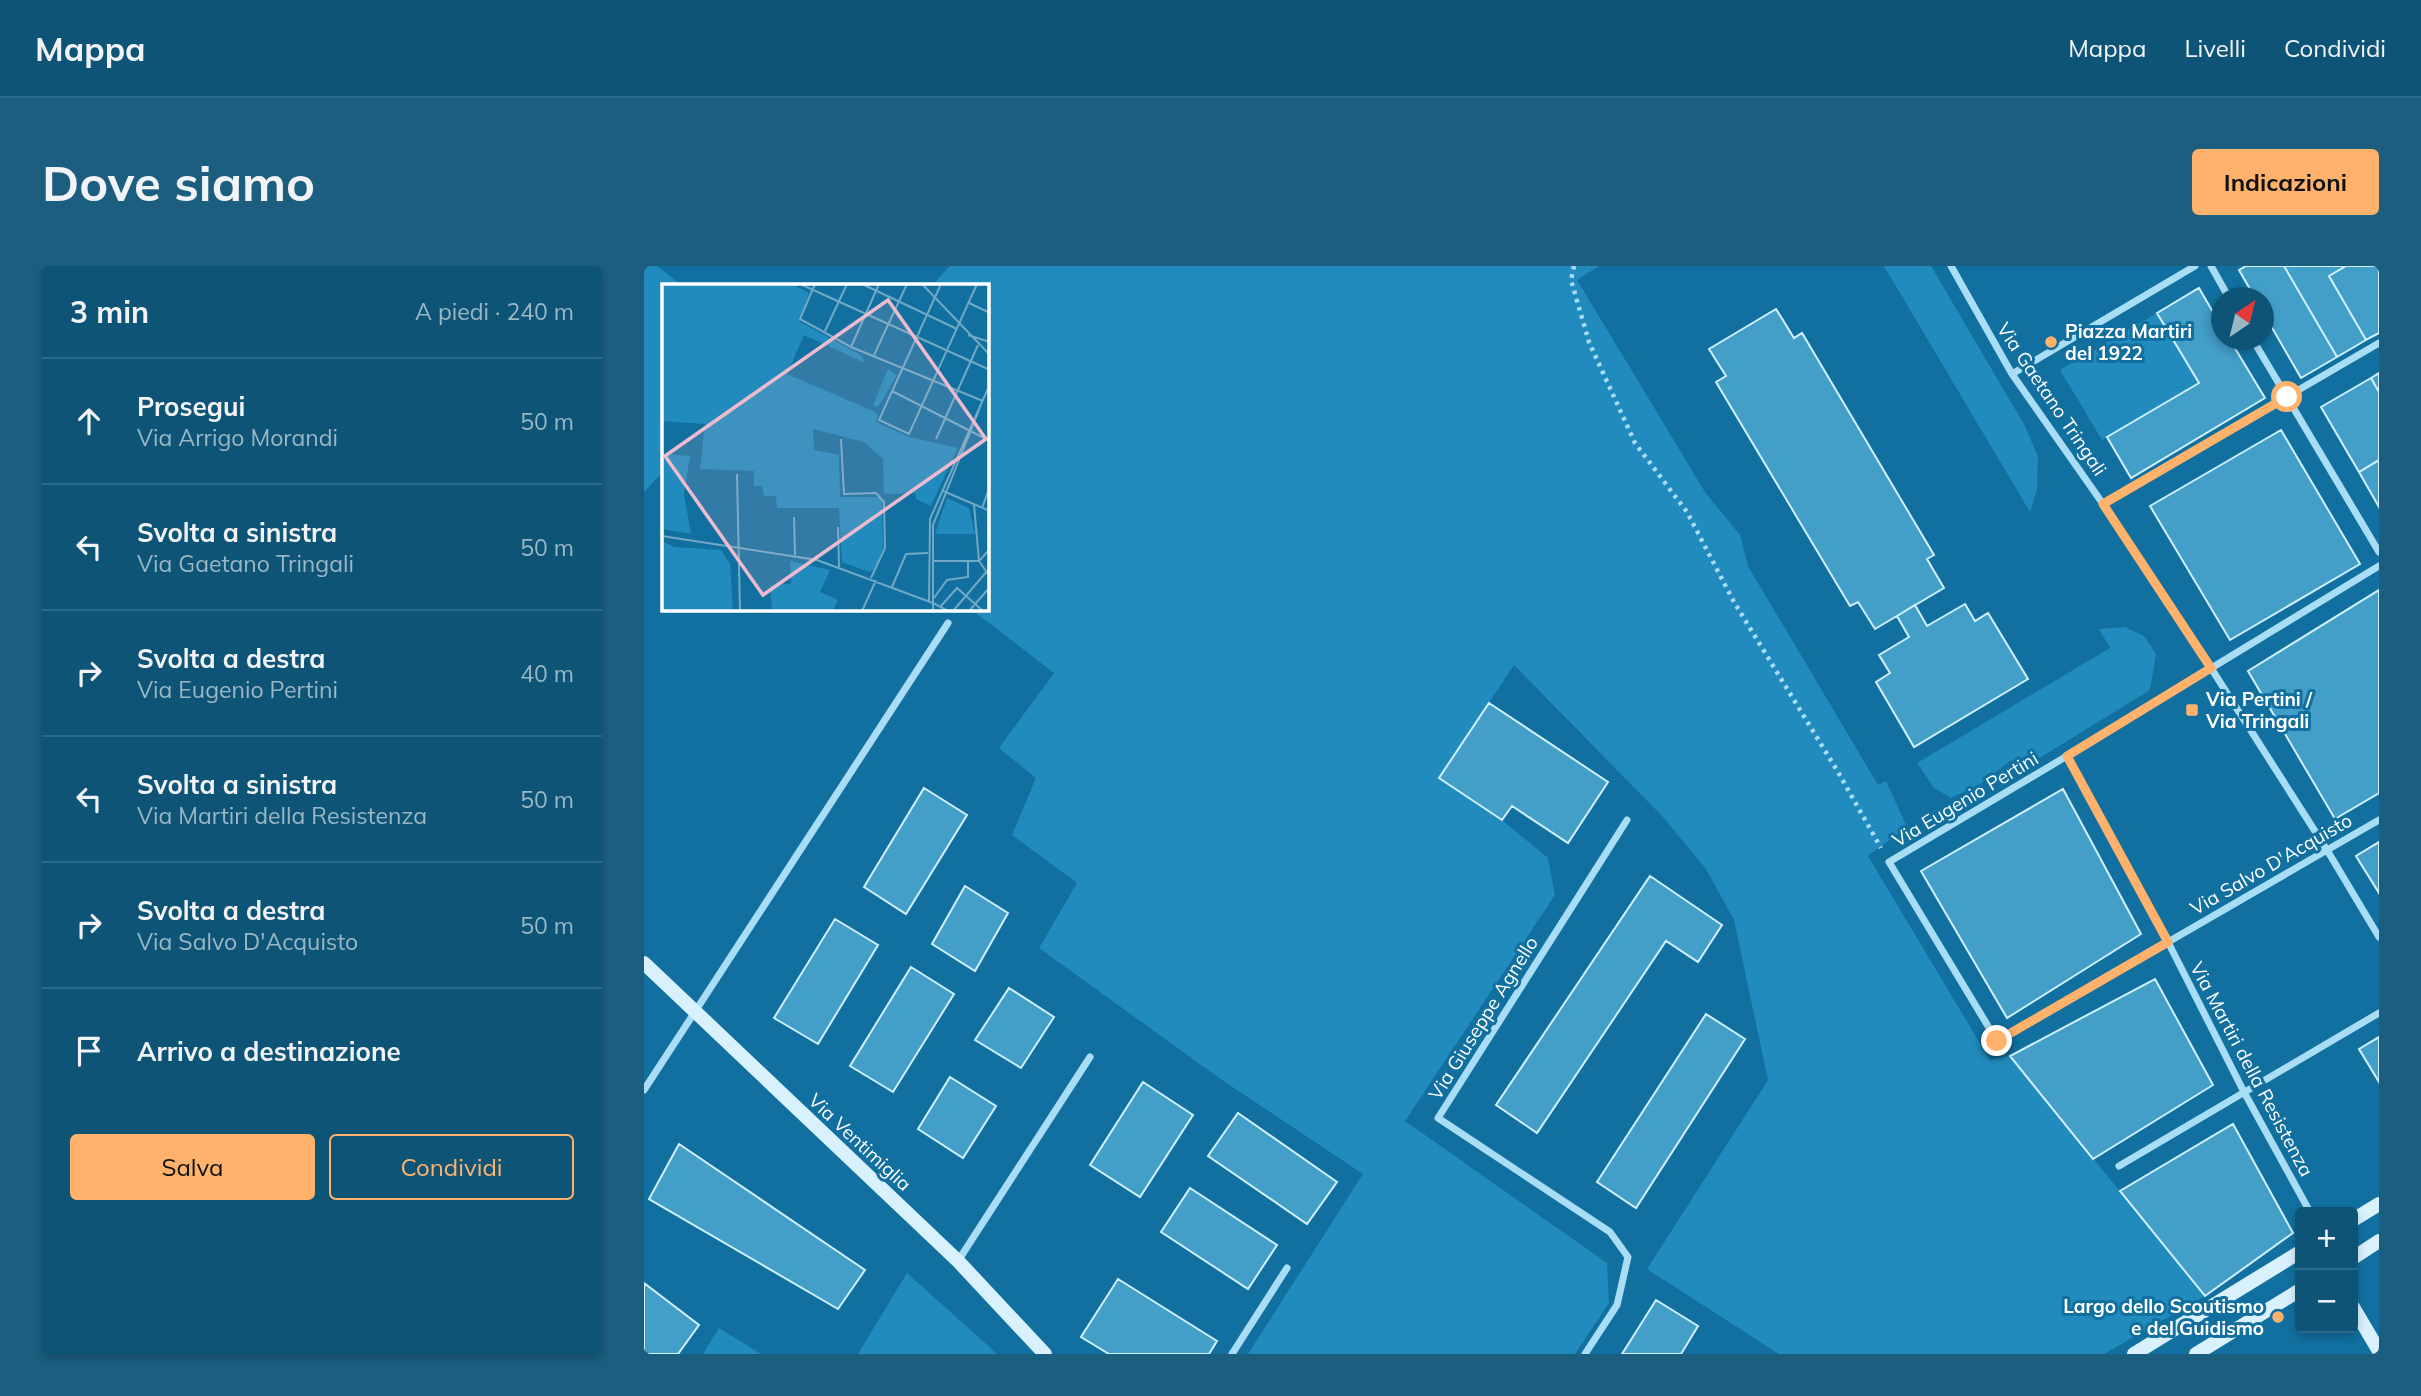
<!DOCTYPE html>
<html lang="it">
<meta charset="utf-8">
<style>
:root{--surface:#0d5477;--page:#1b5e7f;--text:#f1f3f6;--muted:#9ab7c6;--line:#2d6a89;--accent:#ffb26c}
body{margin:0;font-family:Mulish,sans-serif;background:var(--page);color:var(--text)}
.controls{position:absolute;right:21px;bottom:21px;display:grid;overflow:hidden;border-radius:7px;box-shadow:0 4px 10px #0003}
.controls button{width:63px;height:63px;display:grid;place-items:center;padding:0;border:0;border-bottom:2px solid var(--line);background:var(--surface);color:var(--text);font:35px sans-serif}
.compass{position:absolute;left:1567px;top:21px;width:63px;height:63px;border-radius:50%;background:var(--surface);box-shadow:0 4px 10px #0003;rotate:35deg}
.stop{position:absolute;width:21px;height:21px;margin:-16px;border:5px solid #ffb26c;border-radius:50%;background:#fff}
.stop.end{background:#ffb26c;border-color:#fff;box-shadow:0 2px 7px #0008}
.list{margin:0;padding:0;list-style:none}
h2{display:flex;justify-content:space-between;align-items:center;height:91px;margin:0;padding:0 28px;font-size:30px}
h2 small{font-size:23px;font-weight:400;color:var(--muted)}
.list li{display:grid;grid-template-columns:46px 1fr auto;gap:21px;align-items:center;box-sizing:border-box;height:126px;padding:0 28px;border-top:2px solid var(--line)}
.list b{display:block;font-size:26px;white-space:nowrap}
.list p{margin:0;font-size:23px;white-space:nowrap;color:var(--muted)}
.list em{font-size:23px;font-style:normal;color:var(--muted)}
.actions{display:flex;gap:14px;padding:21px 28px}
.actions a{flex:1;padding:16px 0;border:2px solid var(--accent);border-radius:7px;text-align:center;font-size:24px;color:var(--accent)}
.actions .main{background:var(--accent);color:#111}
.icon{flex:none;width:38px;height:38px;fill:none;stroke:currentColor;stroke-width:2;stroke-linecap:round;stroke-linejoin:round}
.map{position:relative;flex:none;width:1735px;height:1088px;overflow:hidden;border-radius:7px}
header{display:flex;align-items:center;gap:42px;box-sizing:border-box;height:98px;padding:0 35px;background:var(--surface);border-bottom:2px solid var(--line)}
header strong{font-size:33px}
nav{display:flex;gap:38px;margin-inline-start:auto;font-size:24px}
.intro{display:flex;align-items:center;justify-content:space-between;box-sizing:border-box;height:168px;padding:0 42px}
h1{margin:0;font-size:49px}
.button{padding:18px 32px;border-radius:7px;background:var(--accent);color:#111;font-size:24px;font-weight:700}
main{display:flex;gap:42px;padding:0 42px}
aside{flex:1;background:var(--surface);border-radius:7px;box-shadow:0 4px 10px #0003}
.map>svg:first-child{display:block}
.grass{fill:#208bbc}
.building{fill:#439ec8;stroke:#d1f0fe;stroke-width:2}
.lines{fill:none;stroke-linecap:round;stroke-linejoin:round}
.path{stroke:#a9ddf5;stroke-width:4.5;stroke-dasharray:3.5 5;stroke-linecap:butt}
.street{stroke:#a9ddf5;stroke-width:7}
.secondary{stroke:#d9f1fd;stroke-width:14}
.route{stroke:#ffb26c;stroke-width:9}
.poi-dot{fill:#ffb26c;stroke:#11709f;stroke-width:2.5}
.labels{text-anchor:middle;stroke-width:6;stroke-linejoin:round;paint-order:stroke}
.poi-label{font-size:19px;font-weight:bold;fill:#fff;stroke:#11709f;text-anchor:start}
.street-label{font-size:19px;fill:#fff;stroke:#11709f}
.inset-road{fill:none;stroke:#70a9c5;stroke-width:2}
.view{fill:#edbace;fill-opacity:0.15;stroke:#edbace;stroke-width:3.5}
.inset-edge{fill:none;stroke:#fff;stroke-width:3.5}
</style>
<header>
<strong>Mappa</strong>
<nav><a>Mappa</a><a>Livelli</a><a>Condividi</a></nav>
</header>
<div class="intro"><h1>Dove siamo</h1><a class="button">Indicazioni</a></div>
<main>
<aside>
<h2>3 min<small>A piedi · 240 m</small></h2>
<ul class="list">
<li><svg class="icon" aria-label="ahead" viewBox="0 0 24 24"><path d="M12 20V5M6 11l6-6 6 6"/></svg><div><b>Prosegui</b><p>Via Arrigo Morandi</p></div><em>50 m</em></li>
<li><svg class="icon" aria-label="left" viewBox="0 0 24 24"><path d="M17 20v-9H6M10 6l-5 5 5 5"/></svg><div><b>Svolta a sinistra</b><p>Via Gaetano Tringali</p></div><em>50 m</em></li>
<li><svg class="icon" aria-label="right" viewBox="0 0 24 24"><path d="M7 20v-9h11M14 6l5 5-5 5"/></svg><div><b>Svolta a destra</b><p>Via Eugenio Pertini</p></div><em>40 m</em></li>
<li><svg class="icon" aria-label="left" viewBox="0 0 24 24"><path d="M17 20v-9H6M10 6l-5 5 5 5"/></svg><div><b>Svolta a sinistra</b><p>Via Martiri della Resistenza</p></div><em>50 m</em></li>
<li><svg class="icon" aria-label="right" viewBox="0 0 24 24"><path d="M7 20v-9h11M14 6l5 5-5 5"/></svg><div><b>Svolta a destra</b><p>Via Salvo D'Acquisto</p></div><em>50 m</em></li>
<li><svg class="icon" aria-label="arrive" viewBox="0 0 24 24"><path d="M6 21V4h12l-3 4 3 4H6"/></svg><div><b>Arrivo a destinazione</b></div></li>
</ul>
<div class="actions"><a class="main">Salva</a><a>Condividi</a></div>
</aside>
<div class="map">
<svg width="1735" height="1088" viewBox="0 0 1735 1088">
<rect width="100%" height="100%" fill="#11709f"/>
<path class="grass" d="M0 0H13L37 19H19V206L0 226Z
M306 0H955L933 14 1061 226 1096 269 1104 300 1234 519 1242 515 1263 561 1224 590 1346 794 1366 790 1561 1030 1460 1088H1135L1003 1003 1124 814 1090 654 1062 603 1019 551 870 399 795 512 858 554 904 592 911 629 761 855 963 997 965 1037 931 1088H604L719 908 578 814 395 682 433 617 368 569 392 512 355 482 410 407 327 343H343V19H288Z
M1240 0H1287L1381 160 1394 191 1393 224 1386 246Z
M1513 47 1555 117 1458 174 1416 104Z
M1481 361 1500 370 1512 388 1506 424 1394 493 1366 495 1336 518 1307 532 1290 522 1273 497 1466 382 1455 363Z
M263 1007 351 1086 352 1088H214Z
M75 1062 117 1088H59Z"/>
<path class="building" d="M1602 0H1640L1693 91 1657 112 1619 46V32H1611L1595 4Z
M1640 0H1702L1685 10 1722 74 1693 91Z
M1702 0H1735V67L1722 74 1685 10Z
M1555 22 1577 60V74H1586L1621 132 1487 212 1463 171 1555 117 1513 47Z
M1132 43 1150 72 1158 67 1290 289 1283 293 1300 322 1231 363 1214 336 1206 340 1072 116 1082 110 1065 83Z
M1735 107V126L1727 112Z
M1727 112 1735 126V194L1715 206 1677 141Z
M1637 164 1716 298 1586 374 1506 240Z
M1735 194V241L1715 206Z
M1735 324V527L1691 553 1604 405Z
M1321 338 1331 355 1344 347 1384 413 1270 481 1232 416 1246 407 1235 389 1265 371 1253 350 1271 339 1283 360Z
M845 437 964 516 924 577 868 540 858 554 795 512Z
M280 522 323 549 262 648 220 621Z
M1419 523 1497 668 1363 752 1277 605Z
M1735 576V627L1712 590Z
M1006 610 1078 659 1054 696 1022 675 893 867 852 839Z
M321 620 364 647 331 705 288 678Z
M191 653 234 679 174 778 130 752Z
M267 701 310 728 249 826 206 800Z
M1511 713 1569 819 1449 893 1366 790Z
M365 722 410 751 377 802 331 774Z
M1062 748 1101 773 992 942 953 916Z
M1735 771V816L1715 783Z
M306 811 352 840 319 892 274 863Z
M499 816 549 849 496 931 446 899Z
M594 847 693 916 663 958 564 890Z
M1589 858 1649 967 1561 1030 1476 925Z
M35 878 221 1004 194 1043 5 933Z
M546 922 633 979 604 1023 517 966Z
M474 1013 573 1075 565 1088H465L437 1071Z
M0 1017 55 1059 34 1088H0Z
M1012 1034 1054 1060 1037 1088H978Z"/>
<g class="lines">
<path class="path" d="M930 0 927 14 945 76 991 177 1043 246 1090 336 1194 506 1237 582"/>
<path class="street" d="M1307 0 1368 108 1459 238 1567 402 1683 584 1735 671
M1567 0 1585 32
M1609 74 1735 286
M1368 108 1551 0
M1459 238 1735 77
M1735 300 1423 490 1245 596 1353 775 1735 554
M1423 490 1524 676 1600 826 1666 946
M0 824 304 357
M1475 900 1735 747
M314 995 446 791
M588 1088 643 1002
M941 1088 973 1039 984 991 966 966 794 852 983 554"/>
<path class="secondary" d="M0 697 314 995 401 1088
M1709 954 1735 938
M1709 992 1735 975
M1709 1041 1735 1085
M1490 1088 1656 986
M1552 1088 1656 1024"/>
</g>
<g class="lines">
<path class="route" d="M1353 775 1524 676 1423 490 1567 402 1459 238 1643 131"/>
</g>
<g class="poi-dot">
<circle cx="1407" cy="76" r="7"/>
<rect x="1541" y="437" width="14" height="14" rx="3.5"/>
<circle cx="1634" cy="1051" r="7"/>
</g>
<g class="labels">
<g class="poi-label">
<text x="1421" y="72">Piazza Martiri<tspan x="1421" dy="22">del 1922</tspan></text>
<text x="1562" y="440">Via Pertini /<tspan x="1562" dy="22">Via Tringali</tspan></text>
<text x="1620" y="1047" text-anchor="end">Largo dello Scoutismo<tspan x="1620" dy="22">e del Guidismo</tspan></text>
</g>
<g class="street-label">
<text transform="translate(1408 133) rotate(56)" y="7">Via Gaetano Tringali</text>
<text transform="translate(1321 533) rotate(-31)" y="7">Via Eugenio Pertini</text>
<text transform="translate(1627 598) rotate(-30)" y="7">Via Salvo D'Acquisto</text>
<text transform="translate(839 752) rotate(-58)" y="7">Via Giuseppe Agnello</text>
<text transform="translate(1608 803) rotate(62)" y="7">Via Martiri della Resistenza</text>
<text transform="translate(216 876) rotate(43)" y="7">Via Ventimiglia</text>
</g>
</g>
<g transform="translate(18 18)">
<rect width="327" height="327" fill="#11709f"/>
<path d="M130 0 147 9 138 38 199 71 203 79 142 51 125 90 209 126 216 130 214 138 247 153 296 164 269 222 254 215 253 209 222 210 221 175 202 158 151 145 152 166 177 171 178 213H217L220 218 221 264 213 285 207 288 180 278 177 224H115L114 212H102L100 202H92V187L38 185 43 140 0 137V1ZM226 85 235 91 216 123 211 121ZM0 170 28 172 22 210 29 250 0 245ZM285 214 307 224 313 250H273ZM0 257 12 263 59 266 68 280 71 327H0ZM128 277 168 286 158 308 176 316 171 327H110L108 301 129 300Z" fill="#208bbc"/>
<path class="inset-road" d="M138 0 328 86M153 0 138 35 189 63 321 117M200 0 295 45M260 0 328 71M279 0 217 136 247 150 315 0M307 19 328 29M163 47 185 0M306 51 328 58M189 63 217 0M212 71 245 0M230 107 328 157M179 155 182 210 214 209 222 218 223 264 209 294M274 155 316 61M75 190 78 327M281 207 328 227M312 221 317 277 328 293M320 224 328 202M132 233 133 271M176 243 177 283M0 252 155 276 271 319V327M271 277H317L328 265M230 303 244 270 266 269M272 314 285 296 306 293V277M267 318 268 235 328 100M279 322 295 304 321 327M200 327 214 296M286 327 271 319V241L317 126M291 327 326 286M307 327 328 303"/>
<path class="view" d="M226 16 324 155 101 311 3 172Z"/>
<rect width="327" height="327" class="inset-edge"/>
</g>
</svg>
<div class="controls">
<button>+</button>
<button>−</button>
</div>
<svg class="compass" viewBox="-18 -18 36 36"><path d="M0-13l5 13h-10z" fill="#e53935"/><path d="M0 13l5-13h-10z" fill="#9ab7c6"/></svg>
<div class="stop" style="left:1643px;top:131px"></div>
<div class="stop end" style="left:1353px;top:775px"></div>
</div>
</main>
